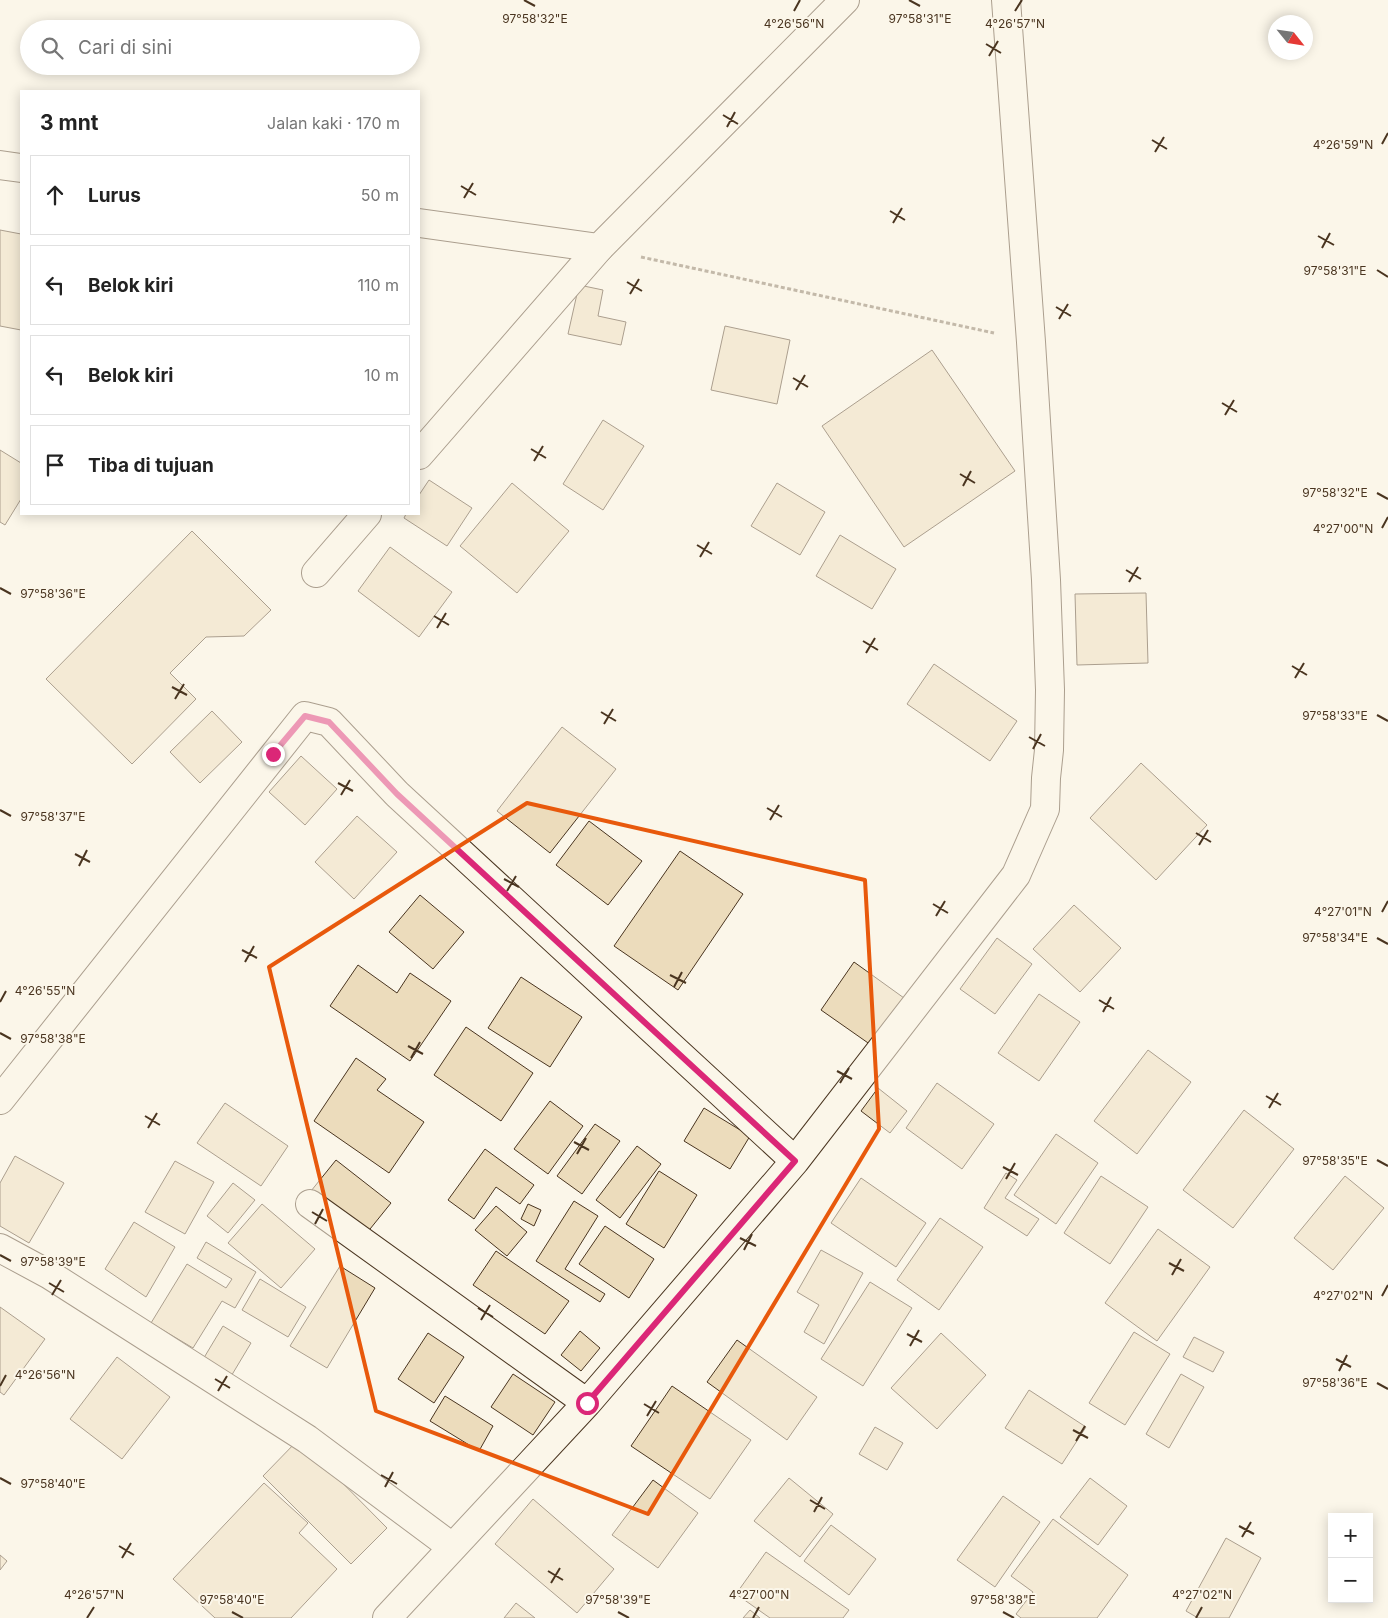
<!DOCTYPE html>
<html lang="id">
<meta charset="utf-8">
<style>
:root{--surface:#fff;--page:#f2f2f2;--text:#222;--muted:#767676;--line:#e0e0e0}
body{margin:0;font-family:Inter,sans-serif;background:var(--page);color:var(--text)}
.controls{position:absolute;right:15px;bottom:15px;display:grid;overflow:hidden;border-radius:0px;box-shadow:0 2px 12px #0003}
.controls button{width:45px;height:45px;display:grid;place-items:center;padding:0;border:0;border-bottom:1px solid var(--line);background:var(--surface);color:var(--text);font:25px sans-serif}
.compass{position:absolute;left:1268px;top:15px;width:45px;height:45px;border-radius:50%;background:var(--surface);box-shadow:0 2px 12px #0003;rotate:120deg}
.stop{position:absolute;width:15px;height:15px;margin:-11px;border:4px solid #db2777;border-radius:50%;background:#fff}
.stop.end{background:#db2777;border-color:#fff;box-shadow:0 1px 5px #0008}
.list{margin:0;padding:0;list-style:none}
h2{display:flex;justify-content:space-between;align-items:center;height:65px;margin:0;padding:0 20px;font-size:21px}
h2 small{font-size:16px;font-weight:400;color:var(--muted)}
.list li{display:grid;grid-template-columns:32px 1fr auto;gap:15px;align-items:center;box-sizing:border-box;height:80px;margin:0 10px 10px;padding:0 10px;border:1px solid var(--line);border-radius:0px}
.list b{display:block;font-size:19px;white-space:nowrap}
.list em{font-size:16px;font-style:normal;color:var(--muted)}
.icon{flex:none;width:28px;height:28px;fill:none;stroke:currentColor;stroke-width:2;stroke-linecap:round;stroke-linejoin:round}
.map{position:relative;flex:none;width:1388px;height:1618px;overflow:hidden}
.search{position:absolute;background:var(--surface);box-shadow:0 2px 12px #0003;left:20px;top:20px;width:400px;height:55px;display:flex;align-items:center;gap:12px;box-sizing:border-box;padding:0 18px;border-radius:28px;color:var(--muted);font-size:19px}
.panel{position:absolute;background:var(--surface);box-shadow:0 2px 12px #0003;left:20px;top:90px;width:400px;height:425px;border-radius:0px}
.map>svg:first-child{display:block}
.building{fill:#ecdcbc;stroke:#4a3520}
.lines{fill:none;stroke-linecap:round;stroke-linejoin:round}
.minor-casing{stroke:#4a3520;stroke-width:30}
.tertiary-casing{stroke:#4a3520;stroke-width:30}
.path{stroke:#7f6f5c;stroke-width:3;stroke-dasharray:4 2.5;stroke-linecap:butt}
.minor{stroke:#fbf6e9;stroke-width:28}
.tertiary{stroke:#fbf6e9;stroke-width:28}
.route{stroke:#db2777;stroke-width:6}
.marked{fill:none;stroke:#e8590c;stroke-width:4;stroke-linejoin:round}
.ticks{fill:none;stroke:#4a3520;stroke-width:2}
.ticks-label{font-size:12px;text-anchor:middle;fill:#4a3520;stroke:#fbf6e9;stroke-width:4;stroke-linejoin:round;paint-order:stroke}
</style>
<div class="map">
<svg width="1388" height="1618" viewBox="0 0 1388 1618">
<rect width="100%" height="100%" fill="#fbf6e9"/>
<path class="building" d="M0 230 21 234V330L0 326Z
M579 285 603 290 598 316 626 322 621 345 568 334Z
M725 326 790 340 777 404 711 390Z
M932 350 1015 471 904 547 822 426Z
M603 420 644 446 603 510 563 484Z
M0 450 21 463V499L5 525 0 522Z
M429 480 472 508 447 546 404 518 406 514H419V495Z
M512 483 569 531 517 593 460 546Z
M777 483 825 512 800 555 751 526Z
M192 531 271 610 244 636 206 637 170 673 196 699 132 764 46 679Z
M840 535 896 569 872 609 816 576Z
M390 547 452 592 419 637 358 591Z
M1146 593 1148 663 1077 665 1075 594Z
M934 664 1017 721 990 761 907 704Z
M212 711 242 742 200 783 170 752Z
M562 727 616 769 550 853 497 811Z
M301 756 337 789 305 825 269 792Z
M1141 763 1207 825 1156 880 1090 818Z
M357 816 397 852 354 899 315 862Z
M589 821 642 861 608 905 556 865Z
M680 851 743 894 678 990 614 946Z
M420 895 464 932 433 969 389 932Z
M1074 905 1121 948 1080 992 1033 949Z
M997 938 1032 964 995 1014 960 989Z
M854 962 904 998 871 1045 821 1010Z
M358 965 397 993 410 973 451 1001 410 1061 330 1006Z
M521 977 582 1017 550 1067 488 1028Z
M1039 994 1080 1022 1039 1081 998 1053Z
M466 1027 533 1073 501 1121 434 1075Z
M1148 1050 1191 1082 1137 1154 1094 1121Z
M356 1058 386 1079 377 1090 424 1122 389 1173 314 1121Z
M937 1083 994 1124 962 1169 906 1128Z
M878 1088 907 1111 890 1133 861 1111Z
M550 1101 583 1126 548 1174 514 1149Z
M225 1103 288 1146 261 1186 197 1143Z
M704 1108 750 1136 730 1169 684 1141Z
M1244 1110 1294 1149 1233 1228 1183 1190Z
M595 1124 620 1141 582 1194 557 1176Z
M1056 1134 1098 1163 1056 1224 1014 1195Z
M637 1146 661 1164 620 1218 596 1200Z
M485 1149 534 1185 520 1204 496 1187 474 1219 448 1200Z
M15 1156 64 1183 29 1243 0 1226V1183Z
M336 1160 391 1203 366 1234 311 1191Z
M175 1161 214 1182 185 1234 145 1212Z
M659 1171 697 1195 664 1248 626 1224Z
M1006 1173 1017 1180 1005 1198 1039 1219 1027 1236 984 1208Z
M1101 1176 1148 1207 1110 1264 1064 1233Z
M1345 1176 1384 1208 1333 1270 1294 1238Z
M861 1178 926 1223 896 1267 831 1223Z
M233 1183 255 1200 228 1233 207 1216Z
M574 1201 598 1216 565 1269 605 1294 600 1302 536 1261Z
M262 1204 315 1249 281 1288 228 1243Z
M528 1204 541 1210 534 1226 521 1219Z
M496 1206 527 1232 507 1256 475 1230Z
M940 1218 983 1247 939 1310 897 1280Z
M134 1222 175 1247 146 1297 105 1269Z
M605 1226 654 1259 629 1298 579 1264Z
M1158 1229 1210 1267 1157 1341 1105 1303Z
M206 1242 256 1272 235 1308 222 1301 193 1348 151 1323 187 1264 226 1288 232 1279 197 1258Z
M821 1250 863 1273 824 1344 804 1332 819 1305 797 1292Z
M496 1251 569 1301 545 1334 473 1285Z
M340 1266 375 1288 327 1368 290 1346Z
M260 1279 306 1307 288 1337 242 1310Z
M870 1282 912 1308 863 1386 821 1359Z
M0 1307 45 1339 4 1395 0 1392Z
M223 1326 251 1343 230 1378 202 1361Z
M580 1331 600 1348 581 1371 561 1355Z
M1134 1332 1170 1354 1125 1425 1089 1403Z
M428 1333 464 1357 434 1403 398 1379Z
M941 1333 986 1375 937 1429 891 1388Z
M1194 1337 1224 1352 1213 1372 1183 1357Z
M737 1340 817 1397 787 1440 707 1382Z
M117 1357 170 1397 122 1459 70 1419Z
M513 1374 555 1402 533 1435 491 1407Z
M1181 1374 1204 1387 1169 1448 1146 1434Z
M672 1386 751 1440 710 1499 631 1446Z
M1029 1390 1086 1427 1062 1464 1005 1428Z
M445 1396 493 1426 479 1451 430 1421Z
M875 1427 903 1443 887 1470 859 1454Z
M299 1439 387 1528 351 1564 263 1476Z
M789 1478 833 1514 800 1557 754 1521Z
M1090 1478 1127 1506 1098 1545 1060 1517Z
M653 1480 698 1513 658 1568 612 1535Z
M264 1483 308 1523 299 1533 337 1569 291 1618H215L173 1579Z
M1003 1496 1040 1522 995 1587 957 1560Z
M533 1499 614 1569 577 1613 495 1544Z
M1053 1519 1128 1575 1097 1618H1021L1016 1614 1033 1592 1011 1576Z
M831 1525 876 1559 849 1595 804 1561Z
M1226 1538 1261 1558 1229 1618H1198L1186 1611Z
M766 1552 849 1610 843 1618H770L736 1594Z
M0 1555 7 1561 0 1570Z
M516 1603 535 1618H504Z
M750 1610 760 1618H743Z"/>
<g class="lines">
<defs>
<path id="minor" d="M419 455 599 248
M316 573 367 514
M0 1100 305 716 329 722 397 794 795 1161
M310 1204 587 1403
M0 1248 50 1275 307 1439 452 1547
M387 1618 587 1403 795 1161 1016 875 1045 809 1046 778 1049 750 1050 690 1046 580 1031 342 1006 0"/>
<path id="tertiary" d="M0 165 21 168
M419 223 599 248 845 0"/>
</defs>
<use href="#minor" class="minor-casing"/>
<use href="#tertiary" class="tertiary-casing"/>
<path class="path" d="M641 257 994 333"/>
<use href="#minor" class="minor"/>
<use href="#tertiary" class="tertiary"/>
</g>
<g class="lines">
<path class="route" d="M273 754 305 716 329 722 397 794 795 1161 587 1403"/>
</g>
<path d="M0 0H1388V1618H0ZM527 803 865 880 879 1129 648 1514 376 1411 269 967Z" fill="#fbf6e9" fill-opacity=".55" fill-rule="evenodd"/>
<path class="marked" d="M527 803 865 880 879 1129 648 1514 376 1411 269 967Z"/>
<path class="ticks" d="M524 0 535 6M909 0 920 6M794 11 800 0M1015 11 1022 0M986 44 1001 53M989 56 998 41M723 115 738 124M727 127 735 112M1152 140 1167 149M1382 144 1388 133M1155 152 1164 137M461 186 476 195M464 198 473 183M890 211 905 220M893 223 902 208M1318 236 1334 245M1322 248 1330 233M1377 270 1388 277M627 282 642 291M630 294 639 279M1056 307 1071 316M1059 319 1068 304M793 378 808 387M796 390 805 375M1222 403 1237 412M1225 415 1234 400M531 449 546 458M534 461 543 446M960 474 975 483M963 486 971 471M1377 493 1388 499M1382 528 1388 517M697 545 712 554M700 557 709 542M1126 570 1141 579M1129 582 1138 567M0 588 11 594M434 616 449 625M437 628 446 613M863 641 878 650M866 653 875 638M1292 666 1307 675M1295 678 1304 663M172 687 187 695M175 699 184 684M601 712 616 721M1377 715 1388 721M604 724 613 709M1029 737 1045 746M1033 749 1041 734M338 783 353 791M341 795 350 780M767 808 782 817M0 810 11 816M770 820 779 805M1196 833 1211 842M1199 845 1208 830M75 854 90 862M79 866 87 850M504 879 519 887M507 891 516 876M933 904 948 913M1382 912 1388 901M936 916 945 901M1377 938 1388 944M242 950 257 958M245 962 254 946M670 975 686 983M674 987 682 972M1099 1000 1114 1009M0 1002 6 991M1103 1012 1111 997M0 1033 11 1039M408 1046 423 1054M411 1058 420 1042M837 1071 852 1079M840 1083 849 1068M1266 1096 1281 1105M1269 1108 1278 1093M145 1116 160 1125M148 1128 157 1113M574 1142 589 1150M577 1154 586 1138M1377 1160 1388 1166M1003 1167 1018 1175M1006 1179 1015 1163M312 1212 327 1221M315 1224 323 1209M740 1238 756 1246M744 1250 752 1234M0 1255 11 1261M1169 1263 1184 1271M1172 1275 1181 1259M49 1283 64 1292M52 1295 61 1280M1382 1296 1388 1285M478 1308 493 1317M481 1320 490 1305M907 1334 922 1342M910 1346 919 1330M1336 1359 1351 1367M1339 1371 1347 1355M215 1379 230 1388M1377 1383 1388 1389M0 1386 6 1375M218 1391 227 1376M644 1404 659 1413M647 1416 656 1401M1073 1430 1088 1438M1076 1441 1085 1426M381 1475 397 1484M0 1478 11 1484M385 1487 393 1472M810 1500 825 1509M814 1512 822 1497M1239 1526 1254 1534M1242 1537 1251 1522M119 1546 134 1555M122 1558 131 1543M548 1571 563 1580M551 1583 560 1568M232 1612 243 1618M618 1612 629 1618M1003 1612 1014 1618M87 1618 94 1607M753 1618 759 1607M1196 1618 1202 1607"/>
<g class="ticks-label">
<text x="535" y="23">97°58'32"E</text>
<text x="920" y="23">97°58'31"E</text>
<text x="794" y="28">4°26'56"N</text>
<text x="1015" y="28">4°26'57"N</text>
<text x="1343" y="149">4°26'59"N</text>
<text x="1335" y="275">97°58'31"E</text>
<text x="1335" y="497">97°58'32"E</text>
<text x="1343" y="533">4°27'00"N</text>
<text x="53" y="598">97°58'36"E</text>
<text x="1335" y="720">97°58'33"E</text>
<text x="53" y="821">97°58'37"E</text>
<text x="1343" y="916">4°27'01"N</text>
<text x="1335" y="942">97°58'34"E</text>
<text x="45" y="995">4°26'55"N</text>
<text x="53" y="1043">97°58'38"E</text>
<text x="1335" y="1165">97°58'35"E</text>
<text x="53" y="1266">97°58'39"E</text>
<text x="1343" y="1300">4°27'02"N</text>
<text x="45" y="1379">4°26'56"N</text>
<text x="1335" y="1387">97°58'36"E</text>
<text x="53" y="1488">97°58'40"E</text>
<text x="94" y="1599">4°26'57"N</text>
<text x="759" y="1599">4°27'00"N</text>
<text x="1202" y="1599">4°27'02"N</text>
<text x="232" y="1604">97°58'40"E</text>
<text x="618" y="1604">97°58'39"E</text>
<text x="1003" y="1604">97°58'38"E</text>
</g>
</svg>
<div class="controls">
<button>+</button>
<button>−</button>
</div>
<svg class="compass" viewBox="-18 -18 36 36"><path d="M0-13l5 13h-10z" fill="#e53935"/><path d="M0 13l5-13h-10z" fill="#767676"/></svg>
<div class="stop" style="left:587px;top:1403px"></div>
<div class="stop end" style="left:273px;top:754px"></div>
<div class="search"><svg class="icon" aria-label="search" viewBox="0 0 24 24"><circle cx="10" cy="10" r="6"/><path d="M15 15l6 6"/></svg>Cari di sini</div>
<section class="panel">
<h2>3 mnt<small>Jalan kaki · 170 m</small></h2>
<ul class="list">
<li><svg class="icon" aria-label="ahead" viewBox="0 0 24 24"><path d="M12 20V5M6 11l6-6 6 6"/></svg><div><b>Lurus</b></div><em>50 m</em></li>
<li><svg class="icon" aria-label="left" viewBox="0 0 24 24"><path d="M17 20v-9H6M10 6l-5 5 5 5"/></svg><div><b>Belok kiri</b></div><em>110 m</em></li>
<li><svg class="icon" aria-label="left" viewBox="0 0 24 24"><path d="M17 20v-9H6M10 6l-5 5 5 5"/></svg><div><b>Belok kiri</b></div><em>10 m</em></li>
<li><svg class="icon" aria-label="arrive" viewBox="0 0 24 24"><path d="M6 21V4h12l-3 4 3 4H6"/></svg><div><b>Tiba di tujuan</b></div></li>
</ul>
</section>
</div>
